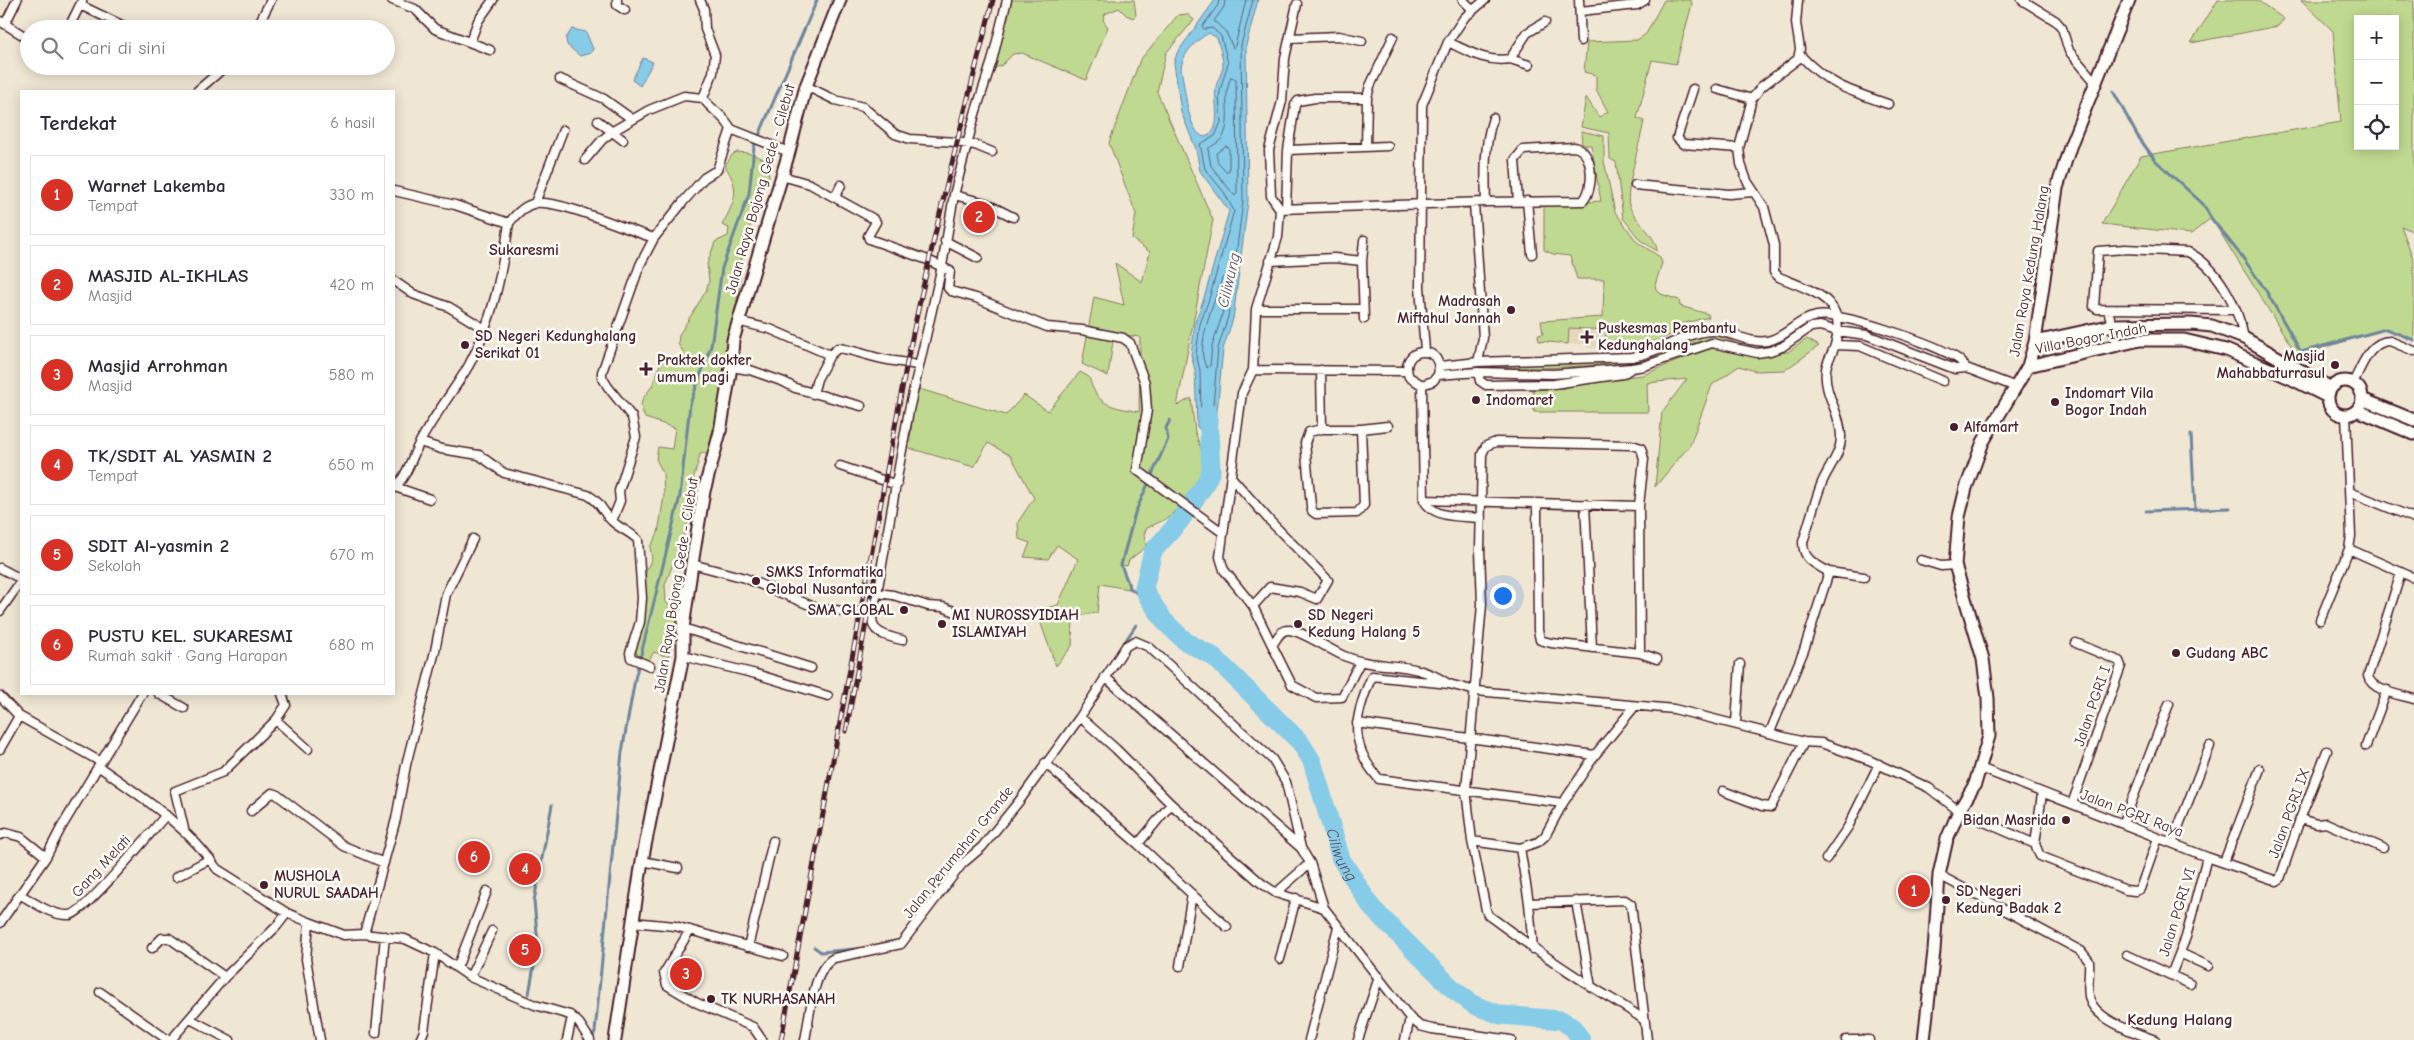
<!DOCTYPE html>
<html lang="id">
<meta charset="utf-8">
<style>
:root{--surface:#fff;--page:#f2f2f3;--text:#2b2b33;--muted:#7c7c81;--line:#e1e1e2;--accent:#d93025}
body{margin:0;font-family:"Comic Neue",sans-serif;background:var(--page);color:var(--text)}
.controls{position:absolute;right:15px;top:15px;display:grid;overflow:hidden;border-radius:0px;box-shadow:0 2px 12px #0003}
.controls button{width:45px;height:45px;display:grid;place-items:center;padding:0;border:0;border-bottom:1px solid var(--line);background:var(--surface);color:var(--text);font:25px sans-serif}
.you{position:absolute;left:1502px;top:595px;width:18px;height:18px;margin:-12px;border:4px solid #fff;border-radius:50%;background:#1a73e8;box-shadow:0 0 0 8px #1a73e833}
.badge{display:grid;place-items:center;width:32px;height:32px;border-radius:50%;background:var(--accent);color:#fff;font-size:16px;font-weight:700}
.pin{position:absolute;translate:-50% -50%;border:2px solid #fff;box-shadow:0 1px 5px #0006}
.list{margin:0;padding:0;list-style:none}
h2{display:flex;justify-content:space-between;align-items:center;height:65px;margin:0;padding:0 20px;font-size:21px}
h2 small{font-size:16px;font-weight:400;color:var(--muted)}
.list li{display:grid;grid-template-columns:32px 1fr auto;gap:15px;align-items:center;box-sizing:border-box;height:80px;margin:0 10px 10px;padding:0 10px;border:1px solid var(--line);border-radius:0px}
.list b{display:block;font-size:19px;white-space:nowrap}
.list p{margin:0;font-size:16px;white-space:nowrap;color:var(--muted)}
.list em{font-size:16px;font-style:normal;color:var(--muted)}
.icon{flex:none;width:28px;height:28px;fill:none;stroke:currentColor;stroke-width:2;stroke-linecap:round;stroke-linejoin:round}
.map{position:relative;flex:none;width:2414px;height:1040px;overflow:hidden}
.search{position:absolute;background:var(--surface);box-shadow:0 2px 12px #0003;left:20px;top:20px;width:375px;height:55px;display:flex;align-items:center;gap:12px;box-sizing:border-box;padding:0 18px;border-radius:28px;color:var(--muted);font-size:19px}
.panel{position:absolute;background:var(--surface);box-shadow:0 2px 12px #0003;left:20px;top:90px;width:375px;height:605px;border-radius:0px}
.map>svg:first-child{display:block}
.built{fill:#e6d6bc}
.green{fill:#c0d990;stroke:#857c5e;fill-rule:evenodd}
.water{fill:#86cbe8;stroke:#6e869c;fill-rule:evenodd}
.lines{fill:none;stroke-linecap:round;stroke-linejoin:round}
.shore{stroke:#626477;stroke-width:1}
.stream{stroke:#6e869c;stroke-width:3}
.river{stroke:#86cbe8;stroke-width:19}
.street-casing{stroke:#4a1f2b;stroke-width:11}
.secondary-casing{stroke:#4a1f2b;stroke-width:15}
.street{stroke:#fdfcf7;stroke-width:8}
.secondary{stroke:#fdfcf7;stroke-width:11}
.rail-casing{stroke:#4a1f2b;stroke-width:5}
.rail{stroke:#fdfcf7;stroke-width:3;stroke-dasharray:9;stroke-linecap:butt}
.poi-dot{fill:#4a1f2b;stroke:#fdfcf7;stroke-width:2}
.labels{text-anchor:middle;stroke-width:5;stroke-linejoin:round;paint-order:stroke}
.street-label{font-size:15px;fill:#4a1f2b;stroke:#fdfcf7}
.poi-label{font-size:15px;font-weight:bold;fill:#4a1f2b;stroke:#fdfcf7;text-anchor:start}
.neighbourhood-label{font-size:16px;font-weight:bold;fill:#4a1f2b;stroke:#fdfcf7}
.water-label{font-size:16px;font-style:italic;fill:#5c5364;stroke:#fdfcf7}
</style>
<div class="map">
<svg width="2414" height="1040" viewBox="0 0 2414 1040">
<rect width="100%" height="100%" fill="#f0e6d4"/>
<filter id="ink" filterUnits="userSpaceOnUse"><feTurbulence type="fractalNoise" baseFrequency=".02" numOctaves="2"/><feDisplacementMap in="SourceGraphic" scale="10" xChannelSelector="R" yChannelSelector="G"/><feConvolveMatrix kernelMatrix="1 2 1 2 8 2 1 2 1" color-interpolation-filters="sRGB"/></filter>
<g filter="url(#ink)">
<path class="built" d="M1568 328 1606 330 1605 347 1597 345 1596 348H1587V344H1568Z"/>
<path class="green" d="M1005 0H1134L1136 15 1133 18 1126 15 1119 8 1105 14 1103 20 1108 27 1086 80 1022 53 1013 54 1002 65 993 69Z
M1664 0H1691L1692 4 1676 64 1652 60 1637 118 1644 121C1641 138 1625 192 1629 205 1635 222 1656 234 1657 251L1640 240 1623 218 1616 162 1610 159 1609 133 1581 127 1586 97 1599 117 1608 112 1596 89V75L1584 72 1587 42 1637 40 1646 34Z
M2218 0H2257L2284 19 2278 26 2191 43Z
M2301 0H2414V232L2401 226 2414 261V340L2386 329 2310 352H2295L2211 218 2191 234 2102 224 2141 156 2341 122 2333 31ZM2358 19H2395V146H2358Z
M1187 14 1194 20 1166 53 1157 92 1213 220 1177 406 1191 398 1195 432 1209 471 1194 491 1168 518 1147 528 1144 534 1146 547 1129 560 1127 566 1121 565 1129 589 1100 584 1097 613 1073 616 1072 646 1056 666 1036 610 1058 605 1078 559 1057 545 1048 559 1024 557 1030 543 1019 539 1018 522 1034 498 1011 456 988 443 974 467 909 448 916 388 1006 415 1024 395 1048 411 1080 372 1089 377C1097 407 1111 406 1139 412L1140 337 1114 334 1108 376 1082 364 1094 297 1124 305 1115 263 1142 282 1150 252 1132 239 1136 214 1109 143 1140 60 1178 15Z
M1581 131 1604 136V161L1615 212 1637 242 1660 257 1662 263 1655 285 1656 289 1661 294 1679 300 1680 306 1708 314 1709 317 1681 324 1682 330C1648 344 1644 351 1605 347L1606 330 1569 328 1568 344 1539 341 1538 335 1543 334 1541 321 1603 317 1604 279H1577L1570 256 1553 254 1544 250V205L1601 201 1591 145H1582Z
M737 152 748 153 767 160 769 176 743 245 739 289 733 321 729 332 724 366V393L711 436 709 455 701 452 688 497 695 504 665 585 666 602C668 605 673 608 675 611 681 622 672 646 668 657L654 652 649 660 639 658 634 647 644 614 646 571 652 558 650 547 658 533 664 496 663 473 656 459 658 447 672 449 675 428 645 418C637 401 643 399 652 386 657 377 659 364 664 355L680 360 684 353 678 344 679 335 706 291 709 281 707 264 715 242 728 236 729 228 722 225C735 201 741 190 725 166L732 155Z
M1703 335H1718L1738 344 1711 339 1685 345 1658 358H1652L1653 354Z
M1807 339 1819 346 1785 370 1755 371 1739 366 1712 385 1690 445 1655 487 1662 412 1687 379 1647 383 1648 412H1534L1533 390 1566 388V383L1643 375 1687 357 1712 343 1763 355 1788 352Z
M1645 359V362L1641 363 1543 368H1454L1455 365 1604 363Z"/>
<path class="water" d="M1215 0H1258L1246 45 1248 201 1233 319 1223 349 1215 433 1208 438 1197 427 1195 370 1191 355 1195 322 1204 298 1229 211 1200 171 1196 149 1181 112 1174 63 1177 53ZM1209 33 1217 38C1219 46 1223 57 1223 65 1223 72 1217 80 1216 87 1213 102 1224 131 1205 137 1187 134 1185 85 1181 69 1182 54 1196 40 1209 33Z
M572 29 586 32 593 49 591 53 580 56 567 45 566 38Z
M643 58 653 62 640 86 632 80Z"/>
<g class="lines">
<path class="shore" d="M1219 0 1218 5 1202 27 1204 29 1212 28 1221 36 1228 63 1221 87 1219 97 1221 122 1215 136 1200 144 1205 169 1224 192 1234 211 1209 299 1200 324 1196 355 1200 370 1201 424 1208 431 1211 429 1218 348 1228 317 1243 201 1241 45 1253 0
M1225 0 1224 7 1214 21 1226 32 1233 48 1235 46 1246 0
M1231 77 1236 79 1237 193 1235 196 1211 166 1208 149C1212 145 1219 143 1223 137 1233 118 1221 97 1231 77Z
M1226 146 1229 148V170L1227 173 1218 163 1216 154Z
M1225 277 1227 279 1222 316 1212 346 1210 366 1207 368C1193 348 1216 300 1222 278Z"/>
<path class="stream" d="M2113 91 2137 135 2155 160 2203 204 2211 218 2243 258 2265 289 2301 352 2386 329 2414 340
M2191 435 2195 509
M2146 511 2230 508
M1154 606 1130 588 1121 565 1135 513 1168 439 1166 428 1170 420
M1122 646 1136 625
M1012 804 1043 762
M921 912 940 887
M814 947 821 952 866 948
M529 994 538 944 534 901 552 805
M592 1039 595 1032 622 752 635 679 680 496 690 404 711 346 722 268 749 194 754 147 817 0"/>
<path class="river" id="s1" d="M1208 413 1211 471 1204 486 1179 522 1153 551 1144 588 1148 597 1165 622 1185 641 1214 657 1300 742 1312 761 1341 859 1372 908 1454 990 1474 1005 1501 1015 1561 1020 1573 1028 1581 1040"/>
<defs>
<path id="street" d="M392 0 415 9 435 29 490 50
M617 0V5L625 10
M700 0 704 9 705 29 715 55 713 73 703 98
M1463 0 1473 10
M1579 0 1581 41
M1798 0 1796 23 1800 49 1798 59 1761 87 1752 99 1739 148 1741 164 1747 181 1764 207 1774 245V272L1779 277C1814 292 1848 299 1835 345 1833 353 1826 362 1826 370 1823 394 1841 413 1841 436 1842 453 1827 469 1821 485 1814 504 1809 523 1803 542 1803 560 1815 564 1829 572
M2022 0 2056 21 2062 28 2069 51 2096 83
M1297 4 1285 58 1282 101 1269 150 1271 196 1280 209 1278 237 1256 309 1253 370 1242 393 1220 557 1224 570 1253 606 1272 645C1277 640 1279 630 1288 630 1302 630 1329 650 1344 656 1380 671 1412 659 1447 683
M80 5 130 29
M1580 11 1637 5 1645 0
M0 21 29 39
M5 24 17 0
M68 29 82 1
M256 29 271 0
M1290 38 1339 36 1362 41
M470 42 478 21 493 0
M1448 42C1468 51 1487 63 1510 59L1527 33 1545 22
M1800 55C1828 85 1850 91 1888 104
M1510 59 1529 65
M560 79 604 99 632 119
M806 86 835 100 863 107 895 134 910 139 956 142 975 145 992 152
M1693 89 1677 138 1683 144 1739 148
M1717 89 1752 99
M197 91 226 66
M598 121 623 140
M1366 146 1367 98 1370 86 1393 37
M1288 150 1388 146
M585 160 602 140 613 131 649 110 684 96 703 98C711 110 725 116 731 129L789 152
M782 176 810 184 872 218 876 222 868 236 869 239 928 260 950 271 948 288 951 291 976 298 1047 327 1082 330 1123 338 1130 343 1145 383 1147 410 1137 470 1222 532
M1635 185 1729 194 1753 192
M394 191 455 205 509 223
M954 195 985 203 1013 217
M835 197 841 185
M1527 201 1532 254
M1486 202C1485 173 1484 145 1493 118
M535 203 563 130
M1474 203 1483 338 1478 362
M1280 209 1486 202 1583 201C1595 188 1594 150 1574 147L1523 150 1515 160 1518 201
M1286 209 1288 150 1295 105 1298 101 1315 98H1367
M509 223C515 215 525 205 536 203 561 200 627 230 654 238
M945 241 978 258
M1270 261 1334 258 1362 261 1364 319
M1362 261 1364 240
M394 281 413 294 449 307 483 328
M1256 309H1363
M2108 310 2118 347
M2235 310 2097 309 2094 307 2098 251 2125 249 2188 252C2218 267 2238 306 2244 338
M737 321 770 329 830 355 838 348C855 350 870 357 888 360 899 362 908 362 918 366
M1835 345 1860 346 1943 381
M1425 351 1420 287 1422 105 1448 42 1464 18 1485 0
M1440 366 1478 362 1632 357C1660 353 1682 333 1711 331 1730 330 1747 344 1767 341 1786 338 1797 319 1817 316 1843 312 1936 344 1958 359 1961 361 1964 365 1966 368
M731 367 750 370 784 382 795 388 861 406
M1253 370 1407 371
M1321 370 1322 429 1309 432 1305 443 1311 506 1312 511 1316 514 1357 513 1364 505 1361 429
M1478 372 1480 381 1486 385 1554 384 1623 374 1632 368
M1438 375C1445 341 1397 347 1409 377L1422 385 1433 381 1438 375 1478 372 1553 374 1632 368 1644 366 1712 343 1757 353 1770 351 1782 347 1811 327 1820 326 1837 331 1867 335 1955 369 1966 368 2016 387
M2353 383C2361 368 2369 341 2390 341L2414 351
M1422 385 1424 500C1433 519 1462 516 1481 518
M813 394 817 379 830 355
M1322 429H1361L1388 426
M420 442 441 449 479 455 504 473 588 495C603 504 601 511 612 521 620 529 631 532 638 540L642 598 640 622 630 653 631 658 650 666
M840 466 897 485
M1231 477 1270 521 1328 580 1317 599 1300 592 1270 587 1253 606
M394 487C407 478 412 456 420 442 434 415 454 391 469 365 493 321 502 272 509 223
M395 487 430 499
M2350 492 2414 518
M1424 500 1639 506
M1537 504 1538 630 1540 640 1551 643 1640 653 1657 659
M1585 504 1592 648
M612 521 620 501 619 491 636 437 632 417 608 387 602 377V372L640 265 654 238 683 202 704 178 717 170 731 129
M2349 549 2414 578
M1921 560 1941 566 1955 565
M692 564 745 578 819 609 872 613
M0 568 21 579
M2401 573 2368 676C2371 691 2401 695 2414 699
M877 593 909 410 942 266 954 195 975 114 992 61 1007 0
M0 611 21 581
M2320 620 2349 549 2351 536 2346 415
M683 628 811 668
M902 640C867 632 869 625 877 593L893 595 928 606 943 607 961 614
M1272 645 1292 685 1316 698 1342 697 1360 662
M1640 653 1639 506 1644 459 1641 448 1632 445 1496 442 1486 446 1482 454 1480 550 1482 604 1466 790 1472 841 1486 910 1488 915C1520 939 1552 961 1586 983 1605 996 1625 1005 1644 1020
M683 656 756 674 828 696
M1105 677 1301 848
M159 694 184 708
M0 696 19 716 101 762
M1080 717 1116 749 1171 804 1261 883 1276 893 1324 908
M276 720 308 749
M1357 723 1595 755
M1736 723 1740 664
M1770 732 1804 650 1829 572 1864 577
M2366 746 2387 690
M0 749 19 716
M1045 763 1138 844 1171 804
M98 766C140 796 187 825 217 869L287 913 309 922 344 935 364 934 405 939 435 953 470 977 535 1005 570 1015 579 1023 590 1040
M1980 768 2207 857 2277 881 2280 879 2300 819 2327 751
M1723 791 1762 806 1771 807 1804 742
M1563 803 1379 779C1348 744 1354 717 1372 676L1449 684 1476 691 1674 709 1804 742 1821 743 1869 760 1929 788 1959 811 2035 844 2040 856 2126 890 2135 891 2140 889 2158 838
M2072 804 2121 666 2119 661 2076 643
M251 811 272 793 276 794 344 846 384 863
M2300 819 2317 824 2326 823 2383 848
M2123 824 2169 704
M185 833 175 791 223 772 276 720 286 705 282 694
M0 835 6 833 21 837 46 857
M1472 841 1520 848
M2172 843 2210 746
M1138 844 1227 927
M2035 844 2042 794
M1826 859 1848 827 1879 764
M642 861 678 868
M2224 862 2260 769
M1939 875 2081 951 2089 961C2090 972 2087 985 2089 996 2092 1019 2136 1033 2155 1040
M176 877 210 859
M1276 893 1310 863
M21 895C35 903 52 916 70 915 85 913 152 831 166 815
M1576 901 1591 987
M1529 903 1625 900 1631 904 1647 1040
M309 922 306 959 320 1040
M632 922 675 926 783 956
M0 923 46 857 61 828 142 694
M690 930 664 973 667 985 697 1003 753 1027 762 1040
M364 934 396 819 406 765 435 651 446 594 473 539
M748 947 773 841
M152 948 162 938H169L225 977
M1533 949 1529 903 1520 848 1538 842 1545 836 1563 803 1595 755 1635 706
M2180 953 2208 966
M2127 955 2190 984
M1280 959 1296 898
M1180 966 1192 894
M457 968 487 891
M2171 975 2186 937 2207 857
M470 977 492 931
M100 992 168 1040
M190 1019 230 1040
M376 1033 385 936
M171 1040 225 977 277 926 287 913
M420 1040 424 1031 435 953
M567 1040 572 1017
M805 1040C810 1017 812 969 834 958L901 944 962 864 982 847 1020 800 1080 717 1126 646 1135 641 1149 647 1272 759 1286 782 1301 848 1310 863 1324 908 1410 1018 1420 1026 1432 1029 1511 1040
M1309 1040 1338 927
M1358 1040 1379 977
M1405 1040 1410 1018
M1846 1040H1869"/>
<path id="secondary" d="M2035 342 2113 325 2191 324 2212 326 2244 338 2331 388
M2028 366 2140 340H2184L2226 350 2292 379 2328 397
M2328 398a17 17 0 1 1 34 0a17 17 0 1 1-34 0Z
M2362 399 2414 420
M2357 410 2414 434
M615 1040 642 861 683 656V628L692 564 704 491 720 432 731 367 733 340 789 152 806 86 840 0
M1924 1040 1934 951 1939 875 1947 839 1959 811 1975 784 1989 736 1988 698 1983 659 1955 565 1959 517 1966 488 1983 442 2028 366 2035 342 2057 188 2071 144 2129 0"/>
</defs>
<use href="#street" class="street-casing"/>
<use href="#secondary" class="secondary-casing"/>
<use href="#street" class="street"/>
<use href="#secondary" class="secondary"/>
<defs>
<path id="rail" d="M846 731 876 569
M781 1040 907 362C932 240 962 120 993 0"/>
</defs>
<use href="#rail" class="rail-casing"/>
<use href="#rail" class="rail"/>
</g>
</g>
<g class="poi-dot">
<circle cx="1511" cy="310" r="5"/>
<path d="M1584.5 329.5h5v5h5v5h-5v5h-5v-5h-5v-5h5z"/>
<circle cx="465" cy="345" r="5"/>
<circle cx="2335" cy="365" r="5"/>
<path d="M643.5 361.5h5v5h5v5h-5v5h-5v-5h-5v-5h5z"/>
<circle cx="1476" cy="400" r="5"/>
<circle cx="2055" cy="402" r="5"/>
<circle cx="1954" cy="427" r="5"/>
<circle cx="756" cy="581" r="5"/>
<circle cx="904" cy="610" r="5"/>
<circle cx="942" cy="624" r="5"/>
<circle cx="1298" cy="624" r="5"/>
<circle cx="2176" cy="653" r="5"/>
<circle cx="2066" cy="820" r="5"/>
<circle cx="264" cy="885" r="5"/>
<circle cx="1946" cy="900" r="5"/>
<circle cx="711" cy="999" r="5"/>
</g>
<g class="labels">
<g class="street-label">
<text transform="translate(760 189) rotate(-74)" y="5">Jalan Raya Bojong Gede - Cilebut</text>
<text transform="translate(2029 271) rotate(-80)" y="5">Jalan Raya Kedung Halang</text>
<text transform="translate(2091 338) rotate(-11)" y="5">Villa Bogor Indah</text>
<text transform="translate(676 585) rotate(-81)" y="5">Jalan Raya Bojong Gede - Cilebut</text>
<text transform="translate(2092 706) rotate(-71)" y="5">Jalan PGRI I</text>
<text transform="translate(2132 813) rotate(21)" y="5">Jalan PGRI Raya</text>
<text transform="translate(2289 813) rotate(-70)" y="5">Jalan PGRI IX</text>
<text transform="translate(958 852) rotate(-51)" y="5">Jalan Perumahan Grande</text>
<text transform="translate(101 866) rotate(-47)" y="5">Gang Melati</text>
<text transform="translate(2177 912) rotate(-73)" y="5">Jalan PGRI VI</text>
</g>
<g class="poi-label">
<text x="1501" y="306" text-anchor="end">Madrasah<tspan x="1501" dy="17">Miftahul Jannah</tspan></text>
<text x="1598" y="333">Puskesmas Pembantu<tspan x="1598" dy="17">Kedunghalang</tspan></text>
<text x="475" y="341">SD Negeri Kedunghalang<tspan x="475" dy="17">Serikat 01</tspan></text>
<text x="2325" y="361" text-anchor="end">Masjid<tspan x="2325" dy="17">Mahabbaturrasul</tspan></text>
<text x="657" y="365">Praktek dokter<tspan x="657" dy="17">umum pagi</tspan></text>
<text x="2065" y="398">Indomart Vila<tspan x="2065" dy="17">Bogor Indah</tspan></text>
<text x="1486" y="405">Indomaret</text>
<text x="1964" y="432">Alfamart</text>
<text x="766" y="577">SMKS Informatika<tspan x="766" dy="17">Global Nusantara</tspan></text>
<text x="894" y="615" text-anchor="end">SMA GLOBAL</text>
<text x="952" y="620">MI NUROSSYIDIAH<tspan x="952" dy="17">ISLAMIYAH</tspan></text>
<text x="1308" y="620">SD Negeri<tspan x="1308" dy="17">Kedung Halang 5</tspan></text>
<text x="2186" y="658">Gudang ABC</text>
<text x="2056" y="825" text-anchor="end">Bidan Masrida</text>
<text x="274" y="881">MUSHOLA<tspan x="274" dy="17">NURUL SAADAH</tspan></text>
<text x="1956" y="896">SD Negeri<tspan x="1956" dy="17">Kedung Badak 2</tspan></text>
<text x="721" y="1004">TK NURHASANAH</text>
</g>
<g class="neighbourhood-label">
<text x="524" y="255">Sukaresmi</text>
<text x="2180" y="1025">Kedung Halang</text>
</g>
<g class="water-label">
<text transform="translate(1228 280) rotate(-77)" y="6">Ciliwung</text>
<text dy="6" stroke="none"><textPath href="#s1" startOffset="538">Ciliwung</textPath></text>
</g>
</g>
</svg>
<div class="controls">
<button>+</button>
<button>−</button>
<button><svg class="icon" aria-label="locate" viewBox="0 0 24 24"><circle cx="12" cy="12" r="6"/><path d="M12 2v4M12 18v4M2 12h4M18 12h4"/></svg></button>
</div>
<div class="you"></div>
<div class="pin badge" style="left:1914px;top:891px">1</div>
<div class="pin badge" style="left:979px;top:217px">2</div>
<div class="pin badge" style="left:686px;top:974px">3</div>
<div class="pin badge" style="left:525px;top:869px">4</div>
<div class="pin badge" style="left:525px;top:950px">5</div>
<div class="pin badge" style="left:474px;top:857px">6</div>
<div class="search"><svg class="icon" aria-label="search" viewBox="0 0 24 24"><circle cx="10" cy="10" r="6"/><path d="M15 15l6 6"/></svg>Cari di sini</div>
<section class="panel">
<h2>Terdekat<small>6 hasil</small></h2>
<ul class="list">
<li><span class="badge">1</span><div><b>Warnet Lakemba</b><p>Tempat</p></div><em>330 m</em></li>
<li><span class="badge">2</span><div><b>MASJID AL-IKHLAS</b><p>Masjid</p></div><em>420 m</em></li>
<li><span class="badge">3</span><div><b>Masjid Arrohman</b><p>Masjid</p></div><em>580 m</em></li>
<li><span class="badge">4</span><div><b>TK/SDIT AL YASMIN 2</b><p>Tempat</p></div><em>650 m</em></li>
<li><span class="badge">5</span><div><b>SDIT Al-yasmin 2</b><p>Sekolah</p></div><em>670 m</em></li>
<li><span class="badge">6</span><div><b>PUSTU KEL. SUKARESMI</b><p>Rumah sakit · Gang Harapan</p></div><em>680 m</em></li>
</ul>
</section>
</div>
